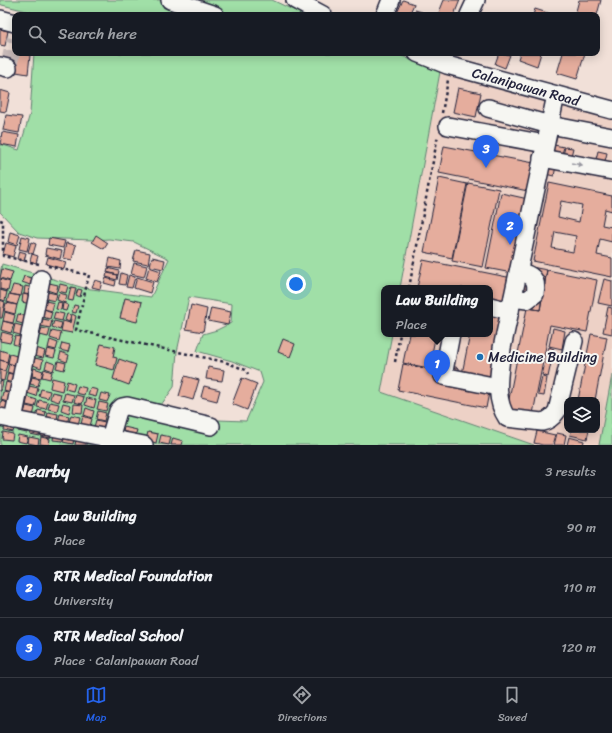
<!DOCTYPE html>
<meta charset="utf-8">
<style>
:root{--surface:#171b24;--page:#242831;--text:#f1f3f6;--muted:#9ea1a6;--line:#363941;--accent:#2563eb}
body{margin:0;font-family:Sriracha,sans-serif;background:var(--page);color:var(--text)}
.controls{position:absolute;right:12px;bottom:12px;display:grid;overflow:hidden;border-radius:8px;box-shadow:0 2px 10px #0003}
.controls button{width:36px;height:36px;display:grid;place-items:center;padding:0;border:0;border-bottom:1px solid var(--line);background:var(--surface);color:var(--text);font:20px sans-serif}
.you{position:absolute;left:296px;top:284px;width:14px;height:14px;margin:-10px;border:3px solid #fff;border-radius:50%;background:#1a73e8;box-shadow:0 0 0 6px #1a73e833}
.badge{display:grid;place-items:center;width:26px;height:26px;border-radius:50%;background:var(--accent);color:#fff;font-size:13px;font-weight:700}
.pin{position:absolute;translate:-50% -33px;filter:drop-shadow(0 1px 2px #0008)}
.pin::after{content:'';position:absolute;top:21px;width:14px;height:12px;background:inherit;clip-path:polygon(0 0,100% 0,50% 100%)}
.popup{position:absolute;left:381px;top:285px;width:112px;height:52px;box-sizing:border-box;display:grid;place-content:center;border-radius:8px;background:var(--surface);filter:drop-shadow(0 1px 3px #0005);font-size:13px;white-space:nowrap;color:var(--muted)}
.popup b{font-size:15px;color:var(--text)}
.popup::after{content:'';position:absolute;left:50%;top:100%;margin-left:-8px;border:8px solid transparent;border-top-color:var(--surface)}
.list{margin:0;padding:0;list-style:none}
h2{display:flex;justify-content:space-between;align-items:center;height:52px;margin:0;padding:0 16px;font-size:17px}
h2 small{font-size:13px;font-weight:400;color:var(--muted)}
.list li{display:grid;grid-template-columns:26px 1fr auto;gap:12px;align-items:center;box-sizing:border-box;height:60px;padding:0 16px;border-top:1px solid var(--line)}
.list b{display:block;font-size:15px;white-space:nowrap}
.list p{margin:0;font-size:13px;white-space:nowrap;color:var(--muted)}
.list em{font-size:13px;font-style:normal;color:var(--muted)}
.icon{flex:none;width:22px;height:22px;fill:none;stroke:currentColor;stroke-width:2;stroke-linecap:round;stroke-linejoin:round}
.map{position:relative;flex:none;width:612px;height:445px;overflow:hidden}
.search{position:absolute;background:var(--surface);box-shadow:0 2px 10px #0003;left:12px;right:12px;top:12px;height:44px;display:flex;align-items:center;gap:10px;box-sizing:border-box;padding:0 14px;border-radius:8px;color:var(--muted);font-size:15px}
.sheet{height:232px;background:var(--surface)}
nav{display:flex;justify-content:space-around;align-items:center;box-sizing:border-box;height:56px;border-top:1px solid var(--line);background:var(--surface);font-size:11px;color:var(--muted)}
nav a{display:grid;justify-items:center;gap:2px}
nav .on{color:var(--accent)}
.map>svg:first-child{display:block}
.built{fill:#edd1c6;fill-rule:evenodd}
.green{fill:#a0dfa7;stroke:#618071;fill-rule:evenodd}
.building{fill:#e5ad9d;stroke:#22223b;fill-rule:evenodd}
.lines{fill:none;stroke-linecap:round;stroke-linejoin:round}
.minor-tunnel{stroke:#c8bab9;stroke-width:17;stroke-dasharray:17 8;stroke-linecap:butt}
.minor-casing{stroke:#22223b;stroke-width:20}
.path{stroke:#22223b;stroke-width:2.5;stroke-dasharray:3 3;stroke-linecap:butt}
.minor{stroke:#f6f6f2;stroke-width:17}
.oneway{fill:#9797a0}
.poi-dot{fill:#1f6fb2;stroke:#f6f6f2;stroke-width:1.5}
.labels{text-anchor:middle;stroke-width:4;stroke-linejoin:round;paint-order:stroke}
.street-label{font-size:14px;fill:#22223b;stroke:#f6f6f2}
.poi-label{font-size:14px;fill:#22223b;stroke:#f6f6f2;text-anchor:start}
</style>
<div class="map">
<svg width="612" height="445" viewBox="0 0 612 445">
<rect width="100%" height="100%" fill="#f1e0d8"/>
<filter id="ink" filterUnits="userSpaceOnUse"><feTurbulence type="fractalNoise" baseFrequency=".025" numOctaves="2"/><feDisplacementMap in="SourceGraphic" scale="8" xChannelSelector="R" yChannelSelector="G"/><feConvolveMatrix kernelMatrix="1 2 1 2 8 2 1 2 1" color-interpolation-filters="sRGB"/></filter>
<g filter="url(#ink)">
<path class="built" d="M440 72 612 114V375L599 445H534L381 392 392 334H490V288H400ZM567 400H597V430H567Z"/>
<path class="green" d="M0 0H272L304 15H34L31 12 2 5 0 4Z
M34 53H395L440 72 400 288H384V334H392L381 392 534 445H0V273L2 264 84 288 151 297 169 259 134 242 109 239 92 240 37 238 19 232 0 212V144L19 150 30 114ZM189 297 232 304 231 323 217 330 203 334 197 351 232 361 260 372 263 382 246 421 218 420 161 405 174 387 177 352Z
M612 375V445H599Z"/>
<path class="building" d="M403 0 414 4 409 15H396Z
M444 0H460L454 15H438Z
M579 0H601L597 15H575Z
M535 9 554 15H533Z
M415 10 422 12 421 15H413Z
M0 29 8 31 5 46 0 45Z
M499 53 510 55 505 68 495 64Z
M520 53H541L537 66 518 59Z
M563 53H585L577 79 557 73Z
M18 54 30 55 28 74 16 72Z
M458 88 481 93 476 117 453 112Z
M0 90 10 93 6 112 0 111Z
M6 115 22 117 19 133 3 130Z
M2 132 19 135 17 147 0 144Z
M554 145 564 147 562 154 553 152Z
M444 146 534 163 528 191 439 173Z
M565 147 573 148 571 156 563 155Z
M598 151 607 153 605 161 596 159Z
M547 164 556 166 554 176 545 174Z
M439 178 467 184 452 258 424 252Z
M468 183 499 189 483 267 452 261Z
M549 183 612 196V211L605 209 602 225 612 227V242L600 239 597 255 612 258V277L533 261ZM561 201 582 205 579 222 558 217ZM555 232 576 236 573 252 552 248Z
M501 193 528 199 512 273 486 268Z
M10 232 20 235 17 245 8 242Z
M96 235 108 243 104 249 92 242Z
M22 236 30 238 27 251 19 249Z
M49 238 65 241 63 248 48 245Z
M31 242 36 244 33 254 28 252Z
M6 243 16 246 13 257 3 254Z
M66 243 76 245 72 260 63 258Z
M46 248 62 251 60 259 45 255Z
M136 250 150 253 148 264 133 261Z
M19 251 26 253 24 261 17 259Z
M32 254 38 256 36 263 30 261Z
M48 257 66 262 64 269 46 264Z
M152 257 165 260 163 269 150 266Z
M110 258 121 261 120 269 108 267Z
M423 260 512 278 506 308 490 304V288H417Z
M134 263 147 266 144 277 131 274Z
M526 266 547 270 540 310 518 306Z
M149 267 161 271 157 282 146 278Z
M108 268 119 271 118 275 107 272Z
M2 269 13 272 10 281 0 278Z
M547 270 597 280 587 332 550 325 533 414 507 409 527 308 540 310Z
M107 273 118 275 117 280 106 277Z
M121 273 127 275 125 285 119 284Z
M129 275 135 277 132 288 126 287Z
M24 276 32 278 30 285 22 282Z
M137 277 153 282 150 293 134 288Z
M106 278 116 281 115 286 104 283Z
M0 279 10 282 8 291 0 289Z
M604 279 612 281V306L598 303Z
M95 280 102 282 100 289 92 287Z
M49 283 58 285 56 293 47 290Z
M60 284 68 286 66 293 58 291Z
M13 285 23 287 21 296 10 294Z
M25 286 33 288 32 295 24 294Z
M71 287 76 288 73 301 68 300Z
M78 289 82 290 80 297 76 295Z
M0 290 7 292 5 301 0 299Z
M48 292 57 294 55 301 46 299Z
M59 293 67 295 65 303 57 300Z
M9 294 20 296 17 305 7 302Z
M23 294 32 296 30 304 22 302Z
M125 298 142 302 137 322 120 318Z
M0 300 5 302 2 318H0Z
M46 301 54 303 52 311 44 309Z
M58 302 62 303 61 310 56 309Z
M6 303 17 305 15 314 4 311Z
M63 303 68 305 66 311 62 310Z
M74 305 78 306 76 313 72 312Z
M191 305 207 309 203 332 186 329Z
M608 307 612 308V334L603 332Z
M211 308 231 312 228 325 208 321Z
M44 309 52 312 50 319 42 317Z
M5 312 15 315 13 323 3 321Z
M55 312 64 314 62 321 53 319Z
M490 312 503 315 488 385 461 379 470 334H490Z
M18 314 28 316 26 325 16 322Z
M67 314 71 315 69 322 65 320Z
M72 314 76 316 72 333 61 331 63 321 70 323Z
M43 319 52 321 50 328 41 326Z
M3 321 14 324 11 333 1 330Z
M54 321 62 323 60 330 52 327Z
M15 324 26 327 23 336 13 333Z
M42 328 50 330 48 337 40 335Z
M553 328 565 331 562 349 549 346Z
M52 331 61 333 59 341 50 338Z
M2 332 13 335 10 343 0 341Z
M409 334H436L429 368 403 363Z
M591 334 607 337 595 400H578Z
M15 336 26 338 23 347 13 344Z
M283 339 295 344 290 357 278 352Z
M50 340 58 343 56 350 48 348Z
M62 343 70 345 68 352 60 350Z
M101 344 115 347 113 357 117 358 114 370 95 365Z
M549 347 554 349 548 377 542 375Z
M36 348 45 351 43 358 34 356Z
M47 349 56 351 54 358 45 356Z
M0 350 9 353 7 362 0 360Z
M61 352 69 355 67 362 59 359Z
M10 354 20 357 18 366 8 363Z
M35 358 43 360 41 368 33 365Z
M119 359 136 365 129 385 113 379Z
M0 360 8 362 5 371 0 370Z
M47 361 55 364 53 371 45 368Z
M58 361 66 363 64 370 56 368Z
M434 361 459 368 460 380 490 387 486 408 398 390 403 364 430 369Z
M9 364 19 366 17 375 7 372Z
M208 367 224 370 222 381 206 379Z
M34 368 43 371 41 378 32 376Z
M44 369 52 372 50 379 42 377Z
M0 370 6 372 4 381 0 380Z
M8 373 19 376 16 384 6 381Z
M185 376 199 380 193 400 179 396Z
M32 377 40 379 38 386 30 384Z
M542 377 547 378 544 396 538 395Z
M52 378 64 381 62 391 50 388Z
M242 378 257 384 247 410 232 404Z
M0 381 3 382 1 391H0Z
M67 381 75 384 73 391 65 389Z
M6 382 16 385 14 394 4 391Z
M29 386 38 388 36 396 27 393Z
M78 386 86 388 84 395 76 393Z
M204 386 220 390 217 401 201 397Z
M90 388 98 390 96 397 88 395Z
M41 389 50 391 48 398 39 396Z
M3 392 14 394 11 403 1 400Z
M52 392 61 394 59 402 50 399Z
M65 393 74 395 72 402 63 400Z
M101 393 110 395 107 402 99 400Z
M76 395 84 397 82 404 74 402Z
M28 397 37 400 35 407 26 405Z
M87 398 96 400 94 408 85 405Z
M39 400 48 402 46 409 37 407Z
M1 401 12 404 10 413 0 410Z
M50 402 59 404 57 411 48 409Z
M99 402 108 404 106 411 97 409Z
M63 403 71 405 69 413 61 410Z
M74 404 83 405 82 413 73 412Z
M26 406 35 408 33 416 24 413Z
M86 408 94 411 92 418 84 415Z
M38 410 46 412 44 419 36 417Z
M98 411 106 413 104 421 96 419Z
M48 412 58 414 57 419 47 418Z
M60 414 69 416 67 424 58 421Z
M71 415 80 417 78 425 69 422Z
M83 416 92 419 90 426 81 424Z
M96 420 105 422 103 429 94 427Z
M5 424 15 425 13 432 4 430Z
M19 425 29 427 27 433 18 431Z
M31 427 41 429 40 436 30 434Z
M124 427 137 430 134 440 122 437Z
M42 430 51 431 50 438 41 436Z
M572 430H589L587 439 570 435Z
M537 431 555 435 552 445H543L534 443Z
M3 432 13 434 12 440 2 439Z
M148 432 158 434 156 443 146 440Z
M54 433 64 435 63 441 53 440Z
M557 433 566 435 564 445H554Z
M18 435 28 437 26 443 17 441Z
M77 435 88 437 86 445H75Z
M161 435 171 437 169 445 159 443Z
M65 436 74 438 73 444 63 442Z
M29 437 39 439 38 445 28 443Z
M41 437 50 439 49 445 40 444Z
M569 437 584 441 583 445H567Z
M173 438 183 441 182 445H171Z"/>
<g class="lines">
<path class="minor-tunnel" d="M8 68 15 39"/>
<defs>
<g id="minor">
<path d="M170 0 215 15"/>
<path d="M295 0 323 15"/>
<path d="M385 15 391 0"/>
<path d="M469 15 476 0"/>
<path d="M0 19 15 23"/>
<path id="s1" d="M417 53 447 65 612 110"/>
<path d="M0 66 8 68"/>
<path d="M556 95 502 348C500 372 493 397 507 418L542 422C549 421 553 417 557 411L574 341"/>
<path d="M488 108 550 125 612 137"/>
<path d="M448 126 545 144"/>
<path d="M542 158 612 171"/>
<path d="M513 298 527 300 535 294C538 279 532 274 518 272"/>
<path d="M490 306 510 311"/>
<path d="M451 334 443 376 498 387"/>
<path d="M0 417 144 445"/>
<path d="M13 420 41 279"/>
<path d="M108 445 118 411 122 407 127 406 211 426"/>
</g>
</defs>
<use href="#minor" class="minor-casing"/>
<path class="path" d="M442 113 448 80
M0 220 3 221V256L39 264
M48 266 89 275 76 330 225 362 246 370 248 374
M409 288 438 135
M395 362 400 334"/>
<use href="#minor" class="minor"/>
</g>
<defs><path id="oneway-solid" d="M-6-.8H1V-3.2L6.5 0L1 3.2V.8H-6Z"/></defs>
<use class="oneway" href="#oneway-solid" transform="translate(577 164) rotate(10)"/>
</g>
<circle class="poi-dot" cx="480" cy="357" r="4"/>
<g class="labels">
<g class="street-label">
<text dy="5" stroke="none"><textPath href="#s1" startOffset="114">Calanipawan Road</textPath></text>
</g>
<g class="poi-label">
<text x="488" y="362">Medicine Building</text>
</g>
</g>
</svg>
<div class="controls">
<button><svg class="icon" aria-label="layers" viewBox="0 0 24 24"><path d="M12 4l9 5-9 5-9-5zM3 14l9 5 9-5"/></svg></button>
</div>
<div class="you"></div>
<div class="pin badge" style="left:437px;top:383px">1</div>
<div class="popup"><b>Law Building</b>Place</div>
<div class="pin badge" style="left:510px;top:245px">2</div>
<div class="pin badge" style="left:486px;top:168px">3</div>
<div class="search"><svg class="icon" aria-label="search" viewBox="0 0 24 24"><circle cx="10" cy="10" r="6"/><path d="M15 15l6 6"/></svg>Search here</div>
</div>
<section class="sheet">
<h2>Nearby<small>3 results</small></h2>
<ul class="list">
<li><span class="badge">1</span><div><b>Law Building</b><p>Place</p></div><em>90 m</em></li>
<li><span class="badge">2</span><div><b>RTR Medical Foundation</b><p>University</p></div><em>110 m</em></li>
<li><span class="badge">3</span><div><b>RTR Medical School</b><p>Place · Calanipawan Road</p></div><em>120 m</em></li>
</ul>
</section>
<nav>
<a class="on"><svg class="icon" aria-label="map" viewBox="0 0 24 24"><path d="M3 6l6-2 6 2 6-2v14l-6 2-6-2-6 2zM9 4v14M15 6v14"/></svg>Map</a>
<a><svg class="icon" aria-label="directions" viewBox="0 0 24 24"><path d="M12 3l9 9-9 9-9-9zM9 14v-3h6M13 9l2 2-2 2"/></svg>Directions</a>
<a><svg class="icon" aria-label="saved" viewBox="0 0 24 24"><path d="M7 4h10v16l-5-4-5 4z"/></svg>Saved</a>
</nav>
